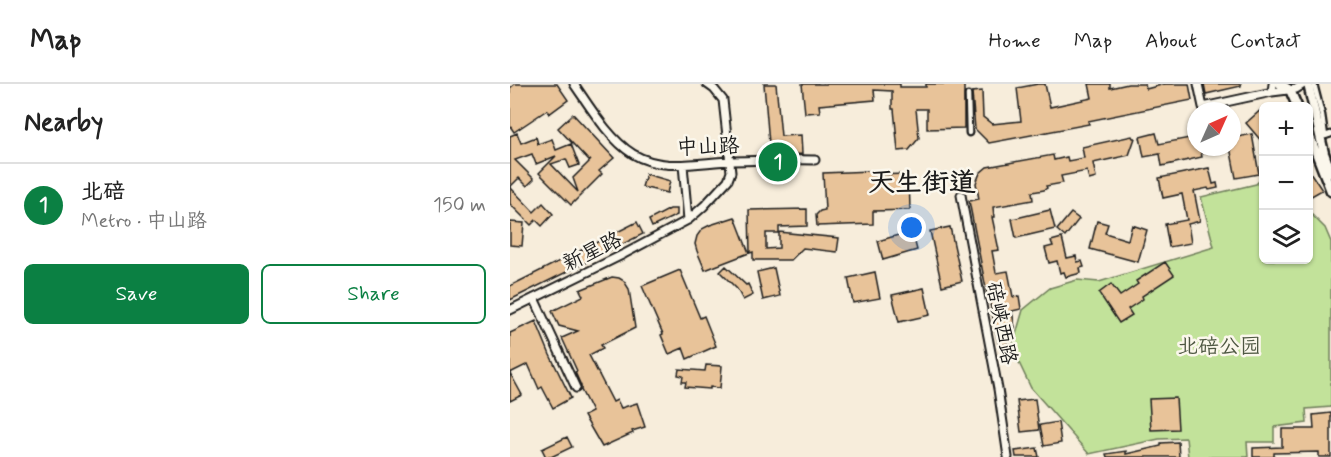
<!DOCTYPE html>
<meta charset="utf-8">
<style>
:root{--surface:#fff;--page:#f6f6f6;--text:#222;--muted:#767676;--line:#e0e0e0;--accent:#0b8043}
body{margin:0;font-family:Mynerve,"LXGW WenKai TC",sans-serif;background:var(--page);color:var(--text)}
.controls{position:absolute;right:18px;top:18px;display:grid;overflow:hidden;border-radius:9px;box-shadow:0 2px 4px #0004}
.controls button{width:54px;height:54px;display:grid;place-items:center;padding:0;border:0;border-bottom:2px solid var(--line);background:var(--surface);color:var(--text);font:30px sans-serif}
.compass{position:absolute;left:677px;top:18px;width:54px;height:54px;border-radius:50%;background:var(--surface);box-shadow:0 2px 4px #0004;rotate:45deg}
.you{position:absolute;left:402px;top:144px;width:21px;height:21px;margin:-15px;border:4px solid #fff;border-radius:50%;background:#1a73e8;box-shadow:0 0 0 9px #1a73e833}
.badge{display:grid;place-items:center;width:39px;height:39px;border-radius:50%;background:var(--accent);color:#fff;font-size:20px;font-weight:700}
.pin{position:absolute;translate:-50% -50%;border:3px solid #fff;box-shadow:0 2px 6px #0006}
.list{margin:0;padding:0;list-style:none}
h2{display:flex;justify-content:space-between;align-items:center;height:78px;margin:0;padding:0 24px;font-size:26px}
h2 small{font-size:20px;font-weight:400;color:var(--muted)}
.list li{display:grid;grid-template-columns:39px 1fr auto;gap:18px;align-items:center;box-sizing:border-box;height:84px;padding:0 24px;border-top:2px solid var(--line)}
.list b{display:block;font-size:22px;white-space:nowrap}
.list p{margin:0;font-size:20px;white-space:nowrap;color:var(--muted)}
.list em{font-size:20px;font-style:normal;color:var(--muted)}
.actions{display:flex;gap:12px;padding:18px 24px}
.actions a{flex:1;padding:14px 0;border:2px solid var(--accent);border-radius:9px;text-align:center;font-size:21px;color:var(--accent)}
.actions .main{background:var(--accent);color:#fff}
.icon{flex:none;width:33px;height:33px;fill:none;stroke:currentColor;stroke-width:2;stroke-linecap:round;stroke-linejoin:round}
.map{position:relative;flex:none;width:821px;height:373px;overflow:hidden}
header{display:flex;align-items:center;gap:36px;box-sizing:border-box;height:84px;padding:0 30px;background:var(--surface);border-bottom:2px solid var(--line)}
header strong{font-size:28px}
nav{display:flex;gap:33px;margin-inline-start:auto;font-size:21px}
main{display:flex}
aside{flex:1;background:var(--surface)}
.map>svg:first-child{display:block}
.green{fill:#c2e29a;stroke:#6f7f5b;stroke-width:1.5}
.building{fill:#e8c399;stroke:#1c1c1c;stroke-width:1.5;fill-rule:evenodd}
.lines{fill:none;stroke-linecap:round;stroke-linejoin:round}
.pedestrian-casing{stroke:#1c1c1c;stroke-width:9}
.minor-casing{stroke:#1c1c1c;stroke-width:11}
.tertiary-casing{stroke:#1c1c1c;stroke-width:13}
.pedestrian{stroke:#fbf7ec;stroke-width:4.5}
.minor{stroke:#fbf7ec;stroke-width:7}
.tertiary{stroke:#fbf7ec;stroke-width:8}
.labels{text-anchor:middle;stroke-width:5;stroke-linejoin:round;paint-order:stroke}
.street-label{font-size:21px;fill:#1c1c1c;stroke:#fbf7ec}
.park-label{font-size:21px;fill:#4e5742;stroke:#fbf7ec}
.district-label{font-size:27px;font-weight:bold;fill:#1c1c1c;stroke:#fbf7ec}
</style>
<header>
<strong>Map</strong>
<nav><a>Home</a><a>Map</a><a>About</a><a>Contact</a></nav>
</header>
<main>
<aside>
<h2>Nearby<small></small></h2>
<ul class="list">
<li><span class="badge">1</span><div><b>北碚</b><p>Metro · 中山路</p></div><em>150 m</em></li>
</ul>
<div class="actions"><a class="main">Save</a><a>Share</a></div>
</aside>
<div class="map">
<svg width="821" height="373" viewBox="0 0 821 373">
<rect width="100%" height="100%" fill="#f7eddb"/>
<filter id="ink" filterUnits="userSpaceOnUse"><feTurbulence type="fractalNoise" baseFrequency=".0167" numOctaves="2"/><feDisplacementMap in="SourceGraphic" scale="12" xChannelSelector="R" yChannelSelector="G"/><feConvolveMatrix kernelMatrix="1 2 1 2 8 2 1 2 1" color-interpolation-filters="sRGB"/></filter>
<g filter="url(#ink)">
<path class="green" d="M753 93 754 176H798L799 128 815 144 821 158V323L796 325 797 339 764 343V358H737L738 373H678L676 354 649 355 579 370 521 304 502 264 513 226 540 204 567 196 589 198 704 163 691 113 746 100Z"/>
<path class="building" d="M5 0H47L58 16 39 30 37 26 4 48 0 42V4Z
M254 0H266L271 52 291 51 292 70 260 71Z
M292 0H390V3H416V0H454V44L417 45V25H406L409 54 399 66 388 67 384 25H382V7L364 6 365 16 309 21 310 28 295 29Z
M528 0H535L540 23 582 14 579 0H600V4L618 0H635L636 5 655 0H679L682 16 578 37 579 40 479 59 465 45 462 8 472 7 473 33 482 40 511 37 507 4Z
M694 0H731V2L696 10Z
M753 24V59L736 39Z
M63 30 104 74 89 87 92 90 61 121 29 89 46 72 26 80 22 70 5 76 24 95 17 102 9 94 0 103V52L7 49 11 59 26 53 28 60 42 55 46 66 61 60 69 81 60 84 56 75 41 80 68 108 63 94 81 76 79 77 48 44Z
M686 46V63H690L692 73 652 82 650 70 634 73 630 53 646 49 649 60 680 54 679 48Z
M742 50 749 90 726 94 720 63H722V54Z
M622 52 623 54H625L619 71 583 79 586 94 579 96 577 87 551 92 553 99 536 102 537 104 534 106 522 108 523 116 483 123 484 133H482L489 166 482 167 486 189 498 187 503 213 509 212 511 225 502 227 505 244 496 246 499 259 489 262 479 215H478L459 117 469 115 466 99 470 89 477 83 543 71 544 76 557 73 558 77 574 74 572 63Z
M699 84 703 100 707 99 708 104 699 106 698 104 684 107 690 137 678 140 681 159 659 163 655 140 677 136 672 110 653 114 649 94Z
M798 85 812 106 798 114Z
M361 87V91L399 90 400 126 363 127V140L307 142 306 131 310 127 315 126 313 89Z
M136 90 160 97 157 109 132 103Z
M0 103 24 128 33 119 43 130 32 142 26 136 21 141 0 120Z
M160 125H167V131L142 143 139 136Z
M297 125V142L269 143V148L329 154 327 168 293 164 281 176H243V168L240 169 239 126ZM256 149H269V164L256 165Z
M540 126 545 145 506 154 502 135Z
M561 129 569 135 555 153 547 146Z
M225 133 239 169 195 186 187 167 185 160 187 152 192 145 200 141Z
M587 137 598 140 595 149 618 156 622 141 637 146 628 178 580 165Z
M0 138 14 139 12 162 0 161Z
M127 138 133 150 0 216V202Z
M440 143 452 197 432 202 420 147Z
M402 147 407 166 373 176 368 157Z
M552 154 557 174 566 172 567 178 572 177 574 183 570 184 571 189 556 193 554 188 550 189 547 177 539 179 535 164 543 162 541 157Z
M655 178 664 191 632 212 633 215 618 225 622 231 609 239 589 209 601 200 610 212 628 200 626 197Z
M216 182 236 201 238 200 243 211 233 216 227 205 210 188Z
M264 184 270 212 253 216 247 188Z
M170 186 190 234 194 232 206 262 177 275 173 264 159 270 151 251 153 250 132 202Z
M365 188 370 214 343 219 338 194Z
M102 193 109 194 114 197 119 205 125 244 91 261 93 264 79 271 103 318 107 316 111 324 127 319 135 343 122 347 123 349 92 363 74 332 82 328 71 306V302L65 288 67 287 52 254 68 247 49 242 42 227 73 212 70 206Z
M414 204 420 231 389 238 382 211Z
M26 237 40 271 61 314 43 324 32 303 29 305 18 280 0 289V249Z
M196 281 212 282 210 304 200 303V305L175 303 176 298H172L173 292 168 291 169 285 195 287Z
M0 289 12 311 0 317Z
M666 314 668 345 641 346 639 315Z
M525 315 529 346 511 348 507 317Z
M821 329V373H809V368L764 369V373H743V364L772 363V345H804L803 331Z
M548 338 551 359 534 362 530 341Z
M57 353 62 363 41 373H36L32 365Z
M668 358 669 373H597L596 370 616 367V370L651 362V359Z
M527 364 529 373H506L505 367Z"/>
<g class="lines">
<defs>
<path id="pedestrian" d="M804 0 812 31 815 52 821 50
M458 11 459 49"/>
<path id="minor" d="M64 0C80 23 99 55 123 70 153 88 189 78 222 77 249 77 277 75 305 76
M688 0 693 23 762 8
M763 0 762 8 786 5 794 0
M173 81 178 136
M451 111 488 305 498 373
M24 214 66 304
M0 226 114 170 178 136 194 122 218 96 221 88 213 16 204 5 197 0"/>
<path id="tertiary" d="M770 0 780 6 787 22
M798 0 814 69 821 89
M798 48 821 107"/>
</defs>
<use href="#pedestrian" class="pedestrian-casing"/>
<use href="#minor" class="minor-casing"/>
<use href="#tertiary" class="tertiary-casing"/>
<use href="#pedestrian" class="pedestrian"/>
<use href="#minor" class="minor"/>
<use href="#tertiary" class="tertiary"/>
</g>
</g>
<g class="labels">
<g class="street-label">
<text transform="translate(198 62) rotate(-2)" y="7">中山路</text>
<text transform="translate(82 167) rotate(-26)" y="7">新星路</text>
<text transform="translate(492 239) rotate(79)" y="7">碚峡西路</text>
</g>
<g class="park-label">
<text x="709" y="269">北碚公园</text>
</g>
<g class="district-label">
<text x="412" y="107">天生街道</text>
</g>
</g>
</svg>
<div class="controls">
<button>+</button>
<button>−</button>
<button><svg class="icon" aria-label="layers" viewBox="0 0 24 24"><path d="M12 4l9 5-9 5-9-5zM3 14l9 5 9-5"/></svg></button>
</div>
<svg class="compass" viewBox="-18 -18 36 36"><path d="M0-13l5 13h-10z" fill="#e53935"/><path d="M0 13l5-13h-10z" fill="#767676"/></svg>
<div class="you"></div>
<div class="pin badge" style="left:268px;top:78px">1</div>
</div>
</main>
